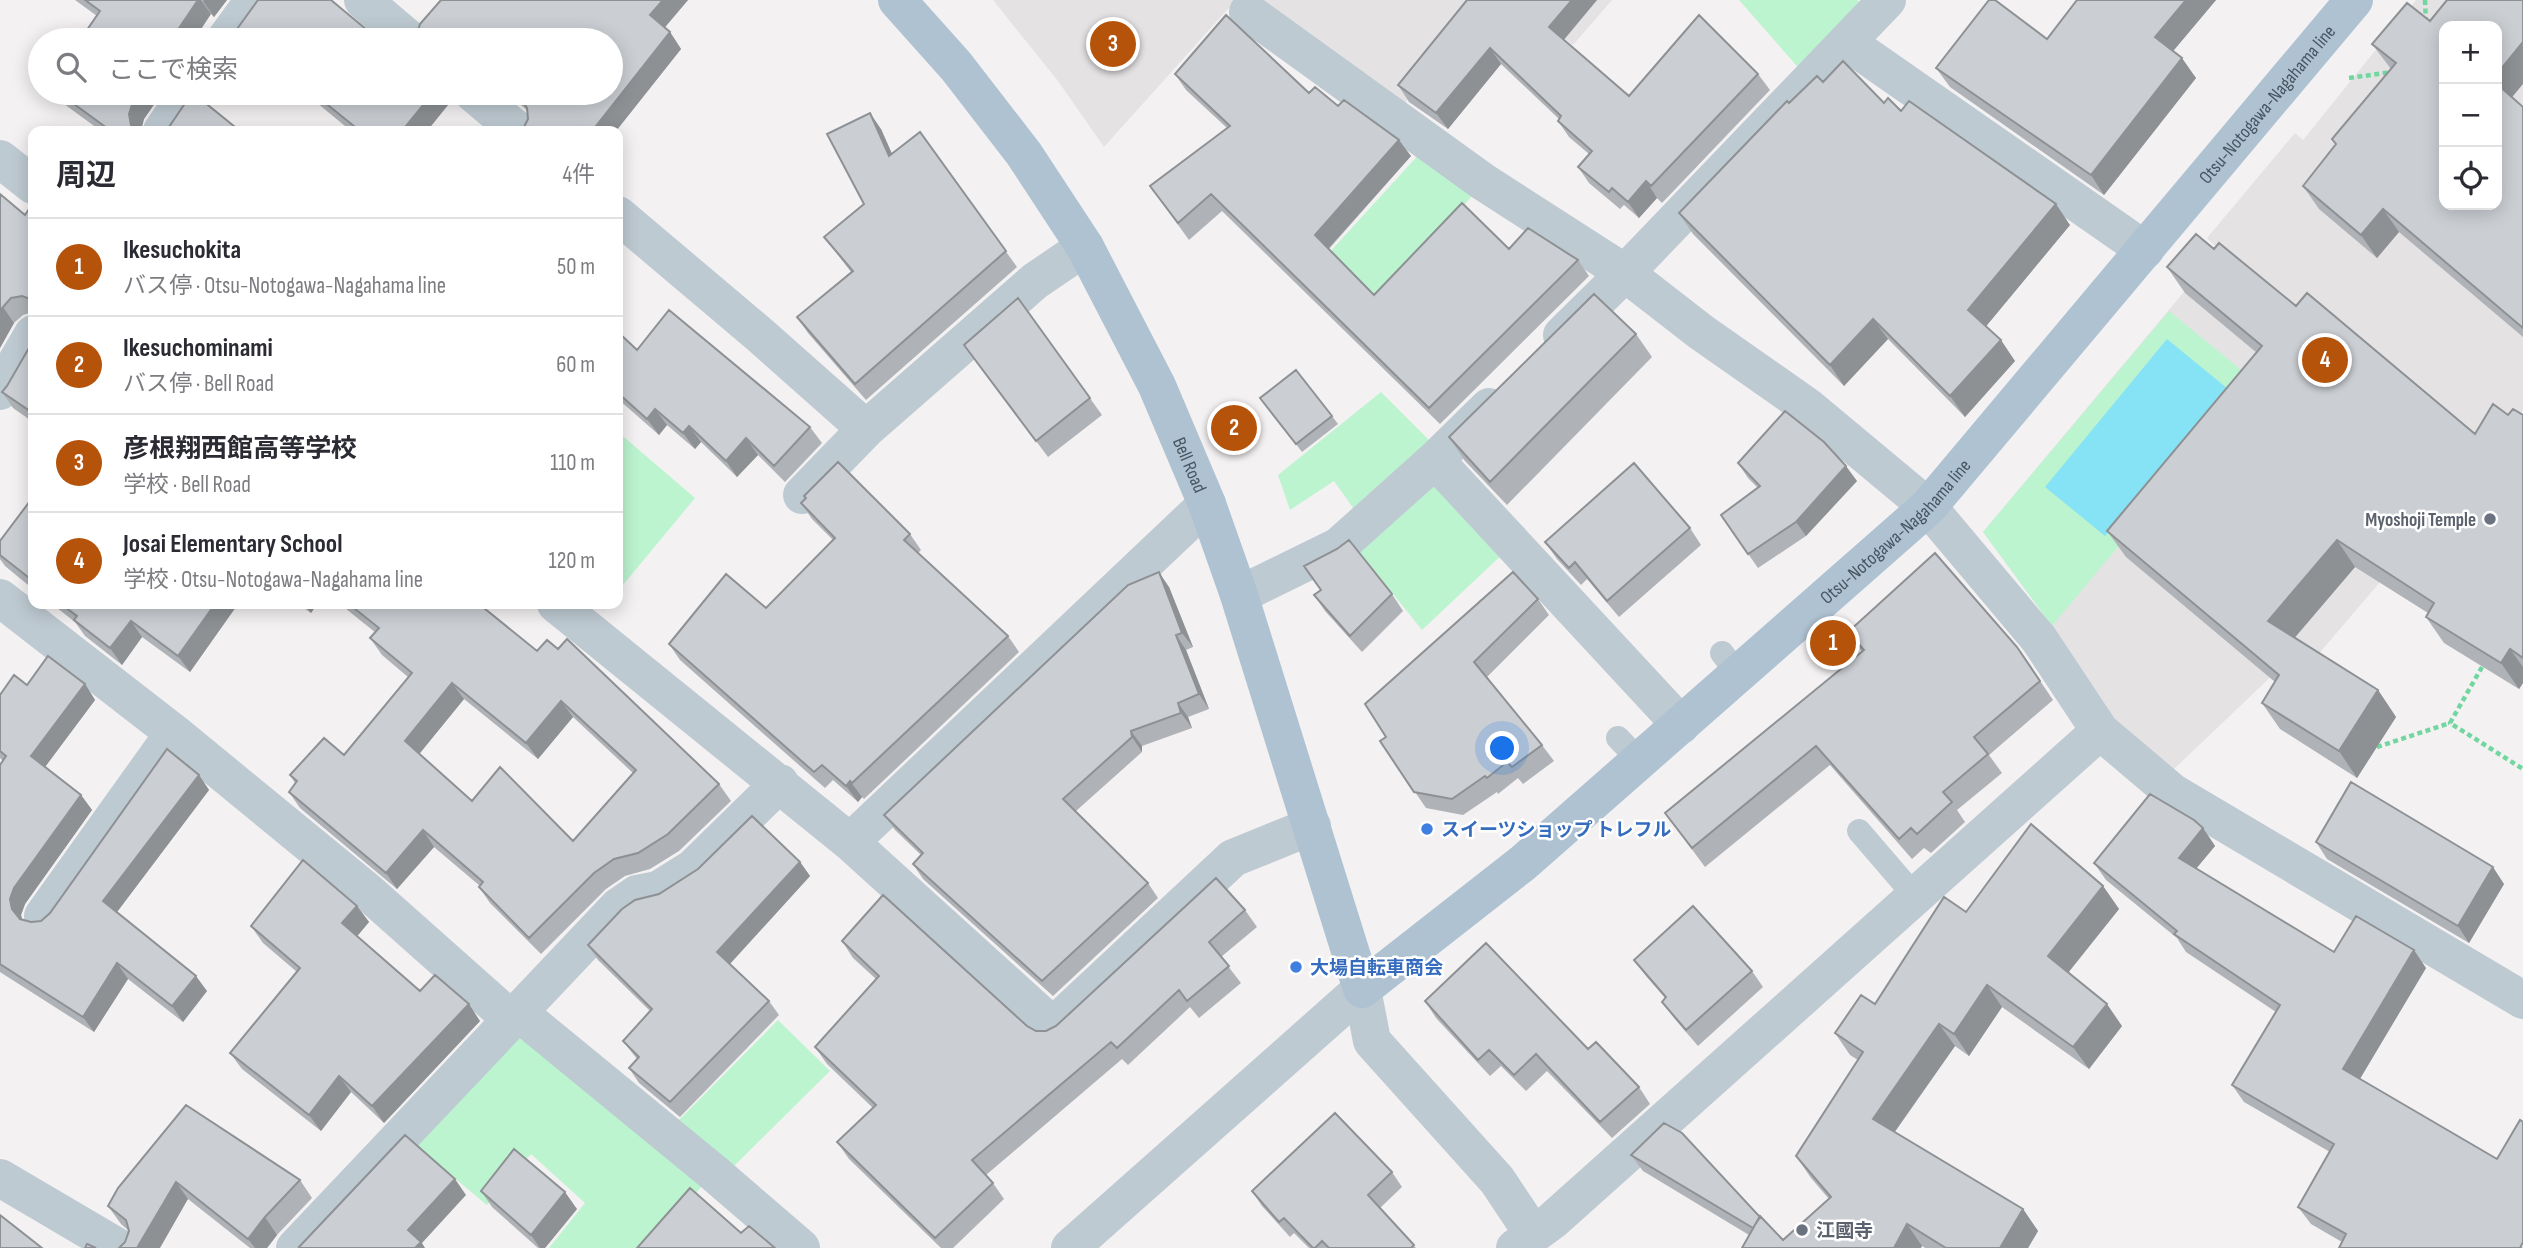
<!DOCTYPE html>
<html lang="ja">
<meta charset="utf-8">
<style>
:root{--surface:#fff;--page:#f2f2f3;--text:#2b2b33;--muted:#7c7c81;--line:#e1e1e2;--accent:#b45309}
body{margin:0;font-family:"Sofia Sans Condensed","Noto Sans JP",sans-serif;background:var(--page);color:var(--text)}
.controls{position:absolute;right:21px;top:21px;display:grid;overflow:hidden;border-radius:14px;box-shadow:0 4px 18px #0003}
.controls button{width:63px;height:63px;display:grid;place-items:center;padding:0;border:0;border-bottom:2px solid var(--line);background:var(--surface);color:var(--text);font:35px sans-serif}
.you{position:absolute;left:1503px;top:749px;width:24px;height:24px;margin:-18px;border:5px solid #fff;border-radius:50%;background:#1a73e8;box-shadow:0 0 0 10px #1a73e833}
.badge{display:grid;place-items:center;width:46px;height:46px;border-radius:50%;background:var(--accent);color:#fff;font-size:23px;font-weight:700}
.pin{position:absolute;translate:-50% -50%;border:4px solid #fff;box-shadow:0 2px 7px #0006}
.list{margin:0;padding:0;list-style:none}
h2{display:flex;justify-content:space-between;align-items:center;height:91px;margin:0;padding:0 28px;font-size:30px}
h2 small{font-size:23px;font-weight:400;color:var(--muted)}
.list li{display:grid;grid-template-columns:46px 1fr auto;gap:21px;align-items:center;box-sizing:border-box;height:98px;padding:0 28px;border-top:2px solid var(--line)}
.list b{display:block;font-size:26px;white-space:nowrap}
.list p{margin:0;font-size:23px;white-space:nowrap;color:var(--muted)}
.list em{font-size:23px;font-style:normal;color:var(--muted)}
.icon{flex:none;width:38px;height:38px;fill:none;stroke:currentColor;stroke-width:2;stroke-linecap:round;stroke-linejoin:round}
.map{position:relative;flex:none;width:2523px;height:1248px;overflow:hidden}
.search{position:absolute;background:var(--surface);box-shadow:0 4px 18px #0003;left:28px;top:28px;width:595px;height:77px;display:flex;align-items:center;gap:18px;box-sizing:border-box;padding:0 24px;border-radius:38px;color:var(--muted);font-size:26px}
.panel{position:absolute;background:var(--surface);box-shadow:0 4px 18px #0003;left:28px;top:126px;width:595px;height:483px;border-radius:14px}
.map>svg:first-child{display:block}
.education{fill:#e5e2e4;fill-rule:evenodd}
.green{fill:#bdf4d0}
.water{fill:#86e3f5}
.lines{fill:none;stroke-linecap:round;stroke-linejoin:round}
.path{stroke:#71d6a0;stroke-width:4.5;stroke-dasharray:5 3.5;stroke-linecap:butt}
.service{stroke:#becad2;stroke-width:24}
.minor{stroke:#becad2;stroke-width:38}
.tertiary{stroke:#becad2;stroke-width:38}
.primary{stroke:#afc2d2;stroke-width:38}
.wall{fill:#afb2b6;fill-rule:evenodd}
.shaded-wall{fill:#8e9194}
.building{fill:#cbcfd4;stroke:#8e9194;stroke-width:2;fill-rule:evenodd}
.worship-dot{fill:#6b7280;stroke:#fff;stroke-width:2.5}
.shop-dot{fill:#3f7fe0;stroke:#fff;stroke-width:2.5}
.labels{text-anchor:middle;stroke-width:5;stroke-linejoin:round;paint-order:stroke}
.street-label{font-size:19px;fill:#475661;stroke:#fff}
.worship-label{font-size:19px;font-weight:bold;fill:#5b616d;stroke:#fff;text-anchor:end}
.shop-label{font-size:19px;font-weight:bold;fill:#366cbe;stroke:#fff;text-anchor:start}
</style>
<div class="map">
<svg width="2523" height="1248" viewBox="0 0 2523 1248">
<rect width="100%" height="100%" fill="#f4f1f2"/>
<path class="education" d="M993 0H1236L1104 147 1058 81Z
M1252 0H1470L1402 108Z
M1515 0H1612L1573 45Z
M2416 0H2523V410L2505 436 2298 678 2281 667 2171 772 2118 727 2052 626 1983 532 2219 250 2207 238 2295 133 2303 140ZM2444 26H2497V205H2444Z"/>
<path class="green" d="M1739 0H1857L1862 4 1803 73Z
M1422 151 1478 189 1383 300 1327 255Z
M2169 311 2256 382 2052 626 1983 532Z
M1381 392 1434 445 1356 512 1334 481 1290 510 1278 475Z
M618 432 695 498 618 591Z
M1431 473 1507 550 1422 630 1354 545Z
M778 1020 830 1071 727 1173 672 1127Z
M521 1030 705 1182 651 1248H549L585 1203 531 1154 487 1205 412 1143Z"/>
<path class="water" d="M2167 339 2228 389 2105 536 2045 487Z"/>
<g class="lines">
<path class="path" d="M2425 0 2426 24
M2349 78 2392 72
M2482 667 2450 723 2523 769
M2377 747 2450 723"/>
<path class="service" d="M1722 653 1738 674
M1618 738 1640 761
M1859 831 1914 895"/>
<path class="minor" d="M363 0 410 40
M1248 12 1482 181 1625 273 1701 332 1808 407 1928 507 2039 639 2100 731 2172 792 2523 1000
M225 40 254 0
M1848 43 2145 250
M473 93 518 131
M162 131 188 93
M0 159 33 185
M618 215 760 335 866 429
M1562 335 1625 273 1887 0
M0 391 33 334
M1435 460 1681 725
M802 495 866 429 1035 281 1085 247
M1239 595 1339 546 1435 460 1489 407
M0 598 174 733 368 892 512 1020
M556 604 850 842 1053 1026 1233 858 1312 826
M850 842 1207 504
M43 916 174 733
M1362 989 1372 1041 1497 1180 1533 1234
M519 1013 714 1173 801 1248
M0 1178 119 1248
M295 1248 618 907 637 894 658 890 693 868 780 783
M1515 1248 1552 1221 2100 731"/>
<path class="tertiary" d="M1070 1248 1362 989"/>
<path class="primary" id="s1" d="M897 0 956 66 1024 154 1085 247 1157 386 1207 504 1239 595 1362 989 1523 863 1928 507 2354 0"/>
</g>
<path class="wall" d="M75 0H227L214 17 211 14 97 16Z
M441 0H688L664 28 670 32 681 49 616 131H520L523 129 528 119 527 110 506 93H611L416 37Z
M1597 0 1564 40 1629 96 1758 74 1770 90 1662 203 1657 198 1639 218 1624 205 1620 209 1589 183 1578 167 1589 154 1569 137 1558 121 1559 119 1501 64 1448 129 1409 102 1398 85Z
M2077 0H2216L2173 51 2196 78 2104 195 1950 87 1936 68 2047 39Z
M237 29 379 40H245Z
M2372 44 2512 97 2523 107V337L2399 232 2377 258 2319 209 2303 186 2336 145 2332 139 2391 69Z
M1175 74 1309 93 1338 106 1411 156 1329 249 1374 295 1509 249 1578 260 1589 276 1440 424 1222 211 1189 240 1150 186 1227 128 1186 90Z
M1823 82 1901 111 2070 225 1986 326 2015 361 1965 417 1888 339 1844 386 1693 234 1679 213 1789 103Z
M54 93H162L144 119 140 131H101L60 101Z
M305 93H452V100L427 131H351Z
M881 129 892 154 920 132 1017 267 866 400 808 333 797 317 851 272 824 237 864 204Z
M0 194 25 215 33 203V312L23 315 14 323 0 348Z
M2214 249 2296 306 2475 434 2508 415H2523V683L2519 689 2444 643 2426 617 2428 613 2355 567 2294 638 2378 690 2396 717 2357 778 2280 729 2262 703 2275 682 2126 557 2107 531 2257 353 2185 293 2167 267Z
M1018 298 1102 415 1048 457 964 345Z
M618 332 637 350 810 427 822 443 785 482 758 455 737 477 701 442 695 449 667 425 659 435 618 399Z
M1636 334 1652 357 1507 505 1465 461 1449 437Z
M33 341V422L13 408 2 392 7 386Z
M1260 398 1332 416 1338 424 1302 452Z
M1738 463 1857 481 1806 536 1758 568 1721 515 1758 488 1748 478Z
M33 497V589L5 566 0 559V541Z
M801 503 910 534 921 550 918 553 1008 636 1019 652 864 799 862 797 858 802 833 780 825 788 680 660 669 644 766 608 833 540 812 519Z
M1690 528 1701 545 1619 617 1587 579 1581 585 1557 559 1545 542Z
M1169 587 1193 647 1186 650 1209 709 1188 717 1192 728 1142 746V752L1076 811 1148 883 1158 898 1053 996 923 879 913 864 921 855 895 830 884 815Z
M1321 590 1392 594 1403 611 1362 652 1325 611 1314 595Z
M1538 599 1549 615 1486 678 1542 745 1554 761 1523 784 1518 778 1498 794 1497 792 1463 815 1426 808 1380 741Z
M52 604H238L190 672 142 637 122 665 85 636 75 622Z
M298 604H317L311 613Z
M340 604H486L489 607 486 610 537 651 719 784 731 801 679 851 650 869 625 876 606 889 541 954 490 903 479 887 480 886 434 847 397 889 300 808 289 792 295 783 290 775 344 755 408 677 382 655 370 638 376 633ZM464 699 538 759 573 717 633 773 573 841 472 801 419 754Z
M1848 632 2017 647 2053 700 1989 755 2002 773 1957 810 1965 822 1931 853 1924 848 1912 859 1830 765 1705 867 1665 813 1862 652Z
M85 684 95 700 45 767 81 795 92 810 25 904 21 915 22 919 31 922 41 921 50 913 199 775 209 790 117 912 207 991 183 1022 128 979 94 1032 0 972V765L3 761 0 758V695L27 685Z
M2203 828 2215 846 2196 868 2334 952 2426 968 2360 1079 2523 1248 2342 1242 2311 1224 2298 1207 2330 1152 2244 1102 2232 1085 2276 1012 2186 952 2177 938 2106 880 2094 863Z
M2316 842 2504 884 2469 943 2327 859Z
M800 862 810 876 730 964 769 1001 779 1015 680 1117 639 1083 629 1068 637 1059 623 1041 650 1011 598 960 588 945Z
M2103 886 2119 909 2068 973 2122 1026 2089 1069 2002 1007 1969 1056 1955 1046 1895 1132 2023 1209 2038 1231 2028 1248H1925L1922 1246 1742 1248 1749 1235 1643 1171 1631 1155 1760 1217 1783 1240 1829 1199 1811 1178 1796 1156 1858 1060 1850 1055 1835 1033 1875 1004 1966 912Z
M357 906 369 922 357 936 420 991 480 1021 384 1123 351 1092 321 1131 242 1069 230 1053 297 972 263 943 251 926Z
M1245 910 1257 927 1221 957 1241 983 1199 1018 1190 1007 1128 1065 1122 1059 986 1175 993 1183 1004 1199 953 1248H941L849 1159 837 1142 873 1108 827 1064 815 1047 876 979 853 958 842 941 1036 1031H1046Z
M1634 960 1752 971 1763 987 1698 1046 1674 1018 1662 1002 1665 998 1646 976Z
M1425 1001 1588 1049 1639 1087 1650 1104 1612 1138 1547 1071 1526 1091 1501 1066 1490 1076 1436 1018Z
M186 1105 300 1180 312 1198 277 1235 267 1248H250L188 1199 125 1242 128 1230 121 1224 108 1206Z
M1392 1172 1402 1187 1380 1208 1416 1248H1309L1294 1233 1290 1237 1262 1206 1252 1191Z
M481 1191 577 1209 545 1248H538L492 1207Z"/>
<path class="shaded-wall" d="M198 0H201L211 14 194 40H171Z
M204 0H227L214 17 203 1Z
M663 0H688L661 32 650 15Z
M1572 0H1597L1560 44 1549 27Z
M2186 0H2216L2169 56 2155 37Z
M670 32 681 49 616 131H592Z
M2523 42V84L2508 102 2497 87V74Z
M1490 48 1501 64 1448 129 1436 113Z
M2182 58 2196 78 2104 195 2091 175Z
M139 93H162L144 119 141 131H136L131 125 129 114 133 102Z
M433 93H452V100L427 131H402Z
M870 113 881 129 900 172 889 156Z
M1399 140 1411 156 1326 251 1315 235Z
M1646 181 1657 198 1639 218 1628 202Z
M2056 204 2070 225 1983 330 1968 310Z
M2383 209 2399 232 2377 258 2361 235Z
M3 307 14 323 0 348V311Z
M1873 319 1888 339 1844 386 1830 365Z
M2001 340 2015 361 1965 417 1950 396Z
M655 409 667 425 659 435 647 419Z
M689 426 701 442 695 449 683 433Z
M746 438 758 455 737 477 726 461Z
M1846 466 1857 481 1806 536 1796 522Z
M2337 540 2355 567 2286 648 2268 621Z
M1159 572 1169 587 1193 647 1182 633Z
M215 604H238L190 672 178 656Z
M304 604H317L311 613Z
M475 604H486L489 607 482 614Z
M131 621 142 637 122 665 110 648Z
M1176 635 1186 650 1209 709 1199 694Z
M2510 649 2523 667V683L2519 689 2501 663Z
M452 683 464 699 416 758 405 741Z
M85 684 95 700 42 771 31 756Z
M2378 690 2396 717 2357 778 2339 751Z
M561 701 573 717 538 759 526 743Z
M1178 703 1188 717 1192 728 1181 713Z
M1131 731 1142 746V752L1132 737Z
M199 775 209 790 114 916 103 901Z
M850 781 862 797 858 802 846 786Z
M81 795 92 810 25 904 21 915 23 924 12 909 10 899 14 888Z
M2203 828 2215 846 2191 875 2179 858Z
M423 830 434 847 397 889 386 873Z
M800 862 810 876 727 967 717 952Z
M2493 867 2504 884 2469 943 2458 926Z
M2103 886 2119 909 2063 979 2048 956Z
M357 906 369 922 354 940 342 923Z
M2414 950 2426 968 2355 1087 2343 1069Z
M117 963 128 979 94 1032 83 1017Z
M196 976 207 991 183 1022 172 1006Z
M1987 985 2002 1007 1969 1056 1954 1034Z
M469 1004 480 1021 384 1123 372 1106Z
M2107 1004 2122 1026 2089 1069 2073 1047Z
M1939 1024 1955 1046 1888 1141 1873 1119Z
M339 1076 351 1092 321 1131 309 1115Z
M455 1179 466 1195 422 1243 425 1248H415L408 1230Z
M176 1182 188 1199 160 1248H137Z
M565 1192 577 1209 545 1248H540L531 1235Z
M2023 1209 2038 1231 2028 1248H2000Z
M265 1217 277 1235 267 1248H255L248 1239Z
M1907 1224 1922 1246 1921 1248H1894Z"/>
<path class="building" d="M85 0H198L171 40H80L100 11Z
M258 0H331L379 40H250L237 29Z
M441 0H663L650 15 670 32 592 131H520L523 129 528 119 527 108 521 98 514 93H611V40H412L416 37 420 24Z
M1467 0H1572L1549 27 1629 96 1699 15 1758 74 1651 186 1646 181 1628 202 1612 188 1609 192 1578 167 1592 151 1558 121 1561 116 1490 48 1436 113 1398 85Z
M1989 0H1995L2047 39 2077 0H2186L2155 37 2182 58 2091 175 1936 68Z
M2447 0H2523V42L2497 74V26H2444V205H2497V84L2523 107V328L2383 209 2361 235 2303 186 2336 144 2332 139 2396 63 2372 44 2407 3 2430 21Z
M1226 15 1309 93 1315 87 1338 106 1344 100 1399 140 1315 235 1374 295 1462 203 1509 249 1528 228 1578 260 1429 408 1211 194 1178 223 1150 186 1230 126 1175 74Z
M1843 61 1884 103 1888 98 1901 111 1909 101 2056 204 1968 310 2001 340 1950 396 1873 319 1830 365 1679 213 1787 101 1789 103 1817 76 1823 82Z
M59 93H139L133 102 129 114 131 125 137 131H111Z
M192 93H193L240 131H163L169 127Z
M313 93H433L402 131H360Z
M870 113 889 156 920 132 1006 251 855 384 797 317 853 271 824 237 864 204 827 134Z
M0 194 25 215 33 203V300L22 296 11 298 3 307 0 311Z
M2196 234 2214 249 2219 243 2296 306 2307 293 2475 434 2493 404 2508 415 2513 409 2523 415V658L2510 649 2501 663 2426 617 2434 603 2337 540 2268 621 2378 690 2339 751 2262 703 2279 675 2107 531 2262 346 2167 267Z
M1594 294 1636 334 1490 482 1449 437Z
M1018 298 1090 398 1036 441 964 345Z
M669 310 810 427 774 466 746 438 726 461 689 426 683 433 655 409 647 419 618 393V332L637 350Z
M33 341V413L2 392 7 386Z
M1296 370 1332 416 1296 444 1260 398Z
M1785 411 1824 442 1846 466 1796 522 1748 554 1721 515 1760 486 1738 463Z
M838 462 910 534 904 540 1008 636 852 783 850 781 846 786 822 765 814 772 669 644 726 574 766 608 835 538 801 503 806 498 804 496Z
M1634 463 1690 528 1607 601 1575 562 1569 568 1545 542Z
M33 497V581L0 555V541Z
M1349 540 1392 594 1350 636 1314 595 1321 590 1304 566 1337 549Z
M1935 553 2017 647 2040 681 1974 737 1988 754 1943 792 1952 802 1917 834 1911 828 1899 839 1816 746 1692 848 1665 813 1864 650 1848 632Z
M1159 572 1182 633 1176 635 1199 694 1178 703 1181 713 1131 731 1132 737 1063 799 1148 883 1042 981 913 864 923 853 884 815 1128 585Z
M1513 572 1538 599 1474 662 1542 745 1512 767 1507 762 1487 778 1485 776 1452 799 1414 792 1380 741 1386 737 1365 704Z
M61 604H215L178 656 131 621 110 648 74 620 77 616Z
M349 604H479L537 651 547 640 558 649 567 639 719 784 668 834 638 853 614 859 594 873 529 938 479 887 483 882 423 830 386 873 289 792 297 781 290 775 324 738 344 755 412 673 370 638 379 628ZM452 683 526 743 561 701 636 770 573 841 500 767 472 801 405 741Z
M48 656 85 684 31 756 81 795 14 888 10 899 12 909 20 919 31 922 41 921 50 913 167 749 199 775 103 901 196 976 172 1006 117 963 83 1017 0 964V765L6 756 0 751V695L14 675 27 685Z
M2351 782 2493 867 2458 926 2316 842Z
M2150 794 2194 820 2203 828 2179 858 2334 952 2356 916 2414 950 2343 1069 2497 1159 2520 1120 2523 1122V1242L2520 1248H2339L2346 1234 2298 1207 2334 1144 2232 1085 2280 1005 2174 934 2177 931 2094 863Z
M752 816 800 862 717 952 769 1001 670 1102 629 1068 639 1057 623 1041 652 1009 588 945 622 909 635 900 659 894 698 869Z
M2031 824 2103 886 2048 956 2107 1004 2073 1047 1987 985 1954 1034 1939 1024 1873 1119 2023 1209 2000 1248H1946L1907 1224 1894 1248H1742L1760 1216 1783 1240 1831 1197 1796 1156 1863 1052 1835 1033 1861 995 1875 1004 1944 897 1966 912Z
M303 860 357 906 342 923 420 991 435 975 469 1004 372 1106 339 1076 309 1115 230 1053 300 968 251 926Z
M1216 878 1245 910 1209 942 1229 966 1187 1001 1179 990 1117 1048 1111 1042 972 1160 993 1183 935 1238 837 1142 876 1105 815 1047 879 976 842 941 883 895 1027 1026 1036 1031H1046L1056 1026Z
M1693 906 1752 971 1686 1030 1662 1002 1666 997 1634 960Z
M1486 943 1588 1049 1596 1042 1639 1087 1600 1122 1536 1054 1514 1075 1489 1050 1478 1060 1425 1001Z
M186 1105 300 1180 265 1217 248 1239 176 1182 137 1248H119L125 1242 129 1231 126 1220 108 1206 118 1188Z
M1335 1113 1392 1172 1368 1195 1414 1245 1411 1248H1329L1322 1241 1315 1248H1313L1284 1218 1279 1222 1252 1191Z
M1664 1123 1682 1133 1760 1217 1753 1228 1631 1155Z
M405 1135 455 1179 408 1230 421 1242 415 1248H301L299 1247Z
M514 1149 565 1192 531 1235 481 1191Z
M690 1188 741 1233 749 1226 775 1248H637Z
M0 1215 42 1248H0Z
M87 1244 96 1248H85Z"/>
<g class="worship-dot">
<circle cx="2490" cy="519" r="7"/>
<circle cx="1802" cy="1230" r="7"/>
</g>
<g class="shop-dot">
<circle cx="1427" cy="829" r="7"/>
<circle cx="1296" cy="967" r="7"/>
</g>
<g class="labels">
<g class="street-label">
<text dy="7" stroke="none"><textPath href="#s1" startOffset="2375">Otsu-Notogawa-Nagahama line</textPath></text>
<text dy="7" stroke="none"><textPath href="#s1" startOffset="553">Bell Road</textPath></text>
<text dy="7" stroke="none"><textPath href="#s1" startOffset="1808">Otsu-Notogawa-Nagahama line</textPath></text>
</g>
<g class="worship-label">
<text x="2476" y="526">Myoshoji Temple</text>
<text x="1816" y="1237" text-anchor="start">江國寺</text>
</g>
<g class="shop-label">
<text x="1441" y="836">スイーツショップ トレフル</text>
<text x="1310" y="974">大場自転車商会</text>
</g>
</g>
</svg>
<div class="controls">
<button>+</button>
<button>−</button>
<button><svg class="icon" aria-label="locate" viewBox="0 0 24 24"><circle cx="12" cy="12" r="6"/><path d="M12 2v4M12 18v4M2 12h4M18 12h4"/></svg></button>
</div>
<div class="you"></div>
<div class="pin badge" style="left:1833px;top:643px">1</div>
<div class="pin badge" style="left:1234px;top:428px">2</div>
<div class="pin badge" style="left:1113px;top:44px">3</div>
<div class="pin badge" style="left:2325px;top:360px">4</div>
<div class="search"><svg class="icon" aria-label="search" viewBox="0 0 24 24"><circle cx="10" cy="10" r="6"/><path d="M15 15l6 6"/></svg>ここで検索</div>
<section class="panel">
<h2>周辺<small>4件</small></h2>
<ul class="list">
<li><span class="badge">1</span><div><b>Ikesuchokita</b><p>バス停 · Otsu-Notogawa-Nagahama line</p></div><em>50 m</em></li>
<li><span class="badge">2</span><div><b>Ikesuchominami</b><p>バス停 · Bell Road</p></div><em>60 m</em></li>
<li><span class="badge">3</span><div><b>彦根翔西館高等学校</b><p>学校 · Bell Road</p></div><em>110 m</em></li>
<li><span class="badge">4</span><div><b>Josai Elementary School</b><p>学校 · Otsu-Notogawa-Nagahama line</p></div><em>120 m</em></li>
</ul>
</section>
</div>
